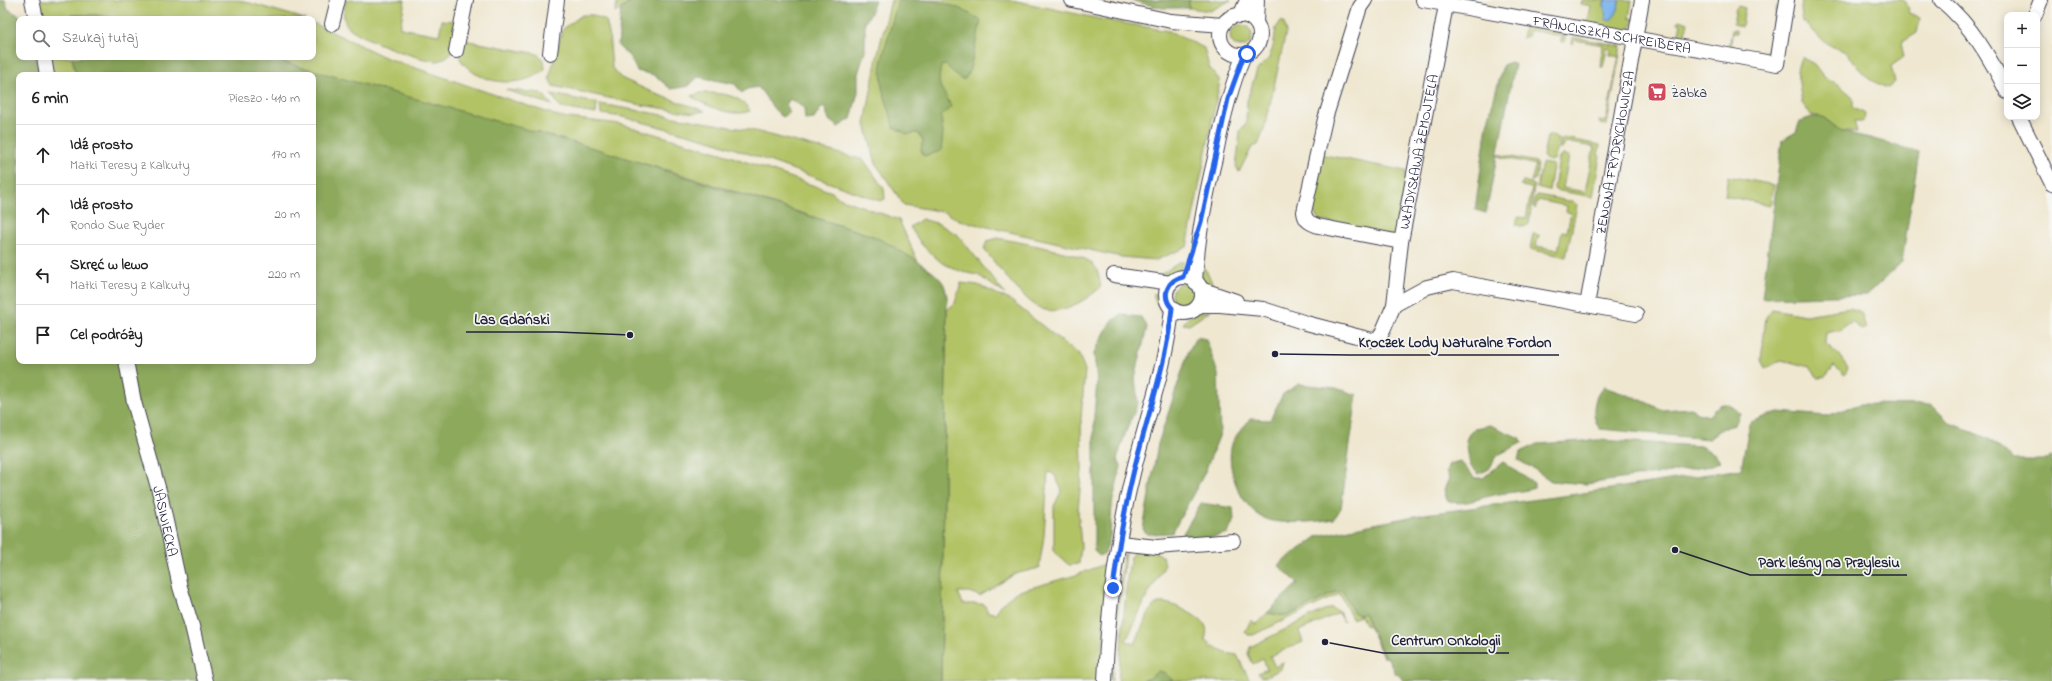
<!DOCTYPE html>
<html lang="pl">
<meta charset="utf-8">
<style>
:root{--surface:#fff;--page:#f2f2f2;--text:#222;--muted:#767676;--line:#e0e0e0}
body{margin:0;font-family:"Indie Flower",sans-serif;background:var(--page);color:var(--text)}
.controls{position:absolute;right:12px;top:12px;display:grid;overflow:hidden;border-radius:8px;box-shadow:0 2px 10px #0003}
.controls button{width:36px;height:36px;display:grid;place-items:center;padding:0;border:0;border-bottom:1px solid var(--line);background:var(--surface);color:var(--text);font:20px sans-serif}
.stop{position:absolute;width:12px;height:12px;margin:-9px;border:3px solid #2563eb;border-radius:50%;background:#fff}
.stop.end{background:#2563eb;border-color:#fff;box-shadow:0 1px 4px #0008}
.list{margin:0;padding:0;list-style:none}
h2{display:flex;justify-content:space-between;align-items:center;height:52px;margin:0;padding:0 16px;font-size:17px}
h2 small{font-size:13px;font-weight:400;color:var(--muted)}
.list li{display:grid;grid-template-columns:26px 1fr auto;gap:12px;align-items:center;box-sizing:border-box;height:60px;padding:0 16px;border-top:1px solid var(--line)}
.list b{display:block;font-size:15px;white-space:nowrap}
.list p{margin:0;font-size:13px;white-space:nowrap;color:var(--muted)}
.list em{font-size:13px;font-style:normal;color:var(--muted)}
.icon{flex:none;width:22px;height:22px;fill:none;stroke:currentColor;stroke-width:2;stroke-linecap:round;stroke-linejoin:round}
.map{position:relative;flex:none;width:2052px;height:681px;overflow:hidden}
.search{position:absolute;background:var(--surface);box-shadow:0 2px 10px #0003;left:16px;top:16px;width:300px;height:44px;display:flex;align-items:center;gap:10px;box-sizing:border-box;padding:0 14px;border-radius:8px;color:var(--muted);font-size:15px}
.panel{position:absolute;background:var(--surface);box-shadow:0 2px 10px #0003;left:16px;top:72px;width:300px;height:292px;border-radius:8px}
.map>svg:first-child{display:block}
.green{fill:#b2c366;stroke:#6a7250}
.forest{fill:#8da95b;stroke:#58664b}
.water{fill:#7fb5ee;stroke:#506c94}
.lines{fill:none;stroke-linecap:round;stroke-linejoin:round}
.minor-casing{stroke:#414051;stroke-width:16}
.minor{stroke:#fff;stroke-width:14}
.route{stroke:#2563eb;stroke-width:5}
.labels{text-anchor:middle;stroke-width:3.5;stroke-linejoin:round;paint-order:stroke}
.street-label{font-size:14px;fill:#22223b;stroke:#f6f6f2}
.poi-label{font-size:14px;fill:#22223b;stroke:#f6f6f2;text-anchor:start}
.leader{fill:none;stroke:#22223b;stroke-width:1.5}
.callout-dot{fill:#22223b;stroke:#f6f6f2;stroke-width:1.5}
.callout-label{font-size:15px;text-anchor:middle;font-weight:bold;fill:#22223b;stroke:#f6f6f2;stroke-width:3.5;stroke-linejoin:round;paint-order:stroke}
</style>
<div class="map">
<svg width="2052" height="681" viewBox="0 0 2052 681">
<rect width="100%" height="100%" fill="#f6f6f2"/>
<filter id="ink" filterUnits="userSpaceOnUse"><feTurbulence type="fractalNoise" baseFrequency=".025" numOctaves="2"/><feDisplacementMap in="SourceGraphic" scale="8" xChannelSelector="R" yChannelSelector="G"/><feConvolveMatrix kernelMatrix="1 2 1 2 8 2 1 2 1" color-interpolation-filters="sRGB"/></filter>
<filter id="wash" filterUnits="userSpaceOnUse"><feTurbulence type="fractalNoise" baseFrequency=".012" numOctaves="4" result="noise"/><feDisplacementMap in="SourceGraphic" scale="16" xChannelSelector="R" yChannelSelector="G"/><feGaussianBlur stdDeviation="0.9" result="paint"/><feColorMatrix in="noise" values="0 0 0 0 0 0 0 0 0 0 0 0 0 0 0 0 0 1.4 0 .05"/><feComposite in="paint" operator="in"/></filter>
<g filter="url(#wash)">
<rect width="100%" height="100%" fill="#efe7d0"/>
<path class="green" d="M37 0H239L305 19H119L96 15H75L67 19H41Z
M346 0H405L400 28 439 35 442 20 452 21 458 17C457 29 458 46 449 55 447 57 441 60 438 61 423 62 352 36 346 24 342 16 344 8 346 0Z
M618 0H629V3L615 13Z
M891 0H1012L1100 19 1169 31 1204 48 1209 67 1220 81 1187 247 1156 260 1121 257 961 221 944 212 904 205 876 164 865 124 877 57Z
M1189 0H1231L1210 11 1189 8Z
M1582 0H1606L1604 3 1609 21C1617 15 1619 9 1619 0H1632L1629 18 1635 19 1630 29 1627 31 1577 23 1578 20 1588 21 1591 6 1581 4Z
M1802 0H1903L1906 2 1910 13 1920 18 1917 33 1901 43 1904 57 1891 66 1895 82 1888 88C1871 83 1856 68 1847 52 1836 49 1825 44 1817 35 1811 29 1811 25 1803 22L1801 9Z
M1738 6 1745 8 1742 27 1733 24 1736 8Z
M1777 6 1771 47H1774L1772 58 1729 48 1732 30 1734 29 1737 31V33H1732L1731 43 1733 47 1765 52 1768 50Z
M582 15H593L606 21 609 33 612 68 621 78 656 94 705 111 694 113 641 105 553 86 549 78 563 29Z
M1680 20 1688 23 1684 36 1681 37 1678 36 1681 24 1678 23Z
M1281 21 1284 23 1286 32 1266 123 1258 145 1252 147 1239 172 1236 166 1238 151 1240 131 1246 123 1247 101 1257 70 1269 58 1273 47 1276 28Z
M1526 22 1561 23 1566 34 1564 42H1561V36L1530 30 1528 36 1522 38Z
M313 23 389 59 561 117 620 124 721 153 832 192 839 198 899 220 919 264 889 244 873 236 674 172 264 57H313Z
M1230 36a11 11 0 1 1 22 0a11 11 0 1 1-22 0Z
M1573 37 1621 46 1607 125 1600 124 1599 120 1606 121 1619 57 1610 55 1611 49 1607 48 1603 67H1601L1603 45 1575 40 1572 44Z
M463 40 538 54 544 61 545 69C522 90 477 85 460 59Z
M48 57H72L76 75H52Z
M1801 57 1814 64 1824 77 1838 84 1853 97V107L1865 114 1864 121H1854L1857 132H1842L1823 117 1811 115 1802 103 1797 70Z
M506 90 542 93 552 105Z
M700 93C719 93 739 93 750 111 733 118 706 106 691 96Z
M551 94 597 103 596 114 561 108Z
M600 104 755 131 864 160 884 189 885 199 880 201 713 141 623 117 601 114Z
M1550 135 1556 136 1559 139 1555 159 1551 161 1545 159 1543 156 1547 137Z
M1564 138 1600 145 1598 155 1600 156 1593 197 1555 190 1554 188 1559 158 1562 155 1569 156 1563 188 1585 192 1594 147 1565 142 1563 148H1559L1561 140Z
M1320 154 1406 171 1399 230 1392 237 1319 220 1308 203Z
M1497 154 1536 162 1538 165 1536 179 1531 181 1536 165 1497 156Z
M1542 163 1553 165 1549 191 1537 188Z
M1728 176 1774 185 1770 205 1725 196Z
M1523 182 1532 183 1534 186 1529 224 1524 227 1516 225 1518 217 1526 218 1532 188 1521 186Z
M1538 195 1574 202 1577 205 1566 257 1530 249 1533 234 1539 235 1536 246 1558 250 1562 231 1567 232 1571 213 1566 212 1567 206 1538 200 1535 209 1533 206 1535 197Z
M922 219 939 224 958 235 1005 294 978 275 962 272 942 263 922 245 910 227Z
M998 238C1016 242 1083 253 1093 264 1099 270 1099 280 1101 287 1088 299 1064 314 1045 310 1027 306 996 264 984 249L987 241Z
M1180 262H1184L1179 272 1169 277 1160 275Z
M1203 267 1207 272 1215 289 1205 285 1201 279Z
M961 283 978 285 1010 300 1079 355 1085 370 1081 418 1082 470 1078 510 1081 546 1079 564 1069 565 1054 552V506L1062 490 1054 474 1048 472 1044 536 1039 568 1015 574 980 596 969 592H958L963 604H984L988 612 996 613 999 606 1016 592 1076 575 1105 564 1106 560 1112 559 1100 681H941L947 310 955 303Z
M1172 295a12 12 0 1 1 24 0a12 12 0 1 1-24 0Z
M1154 294C1161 298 1164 303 1167 310L1164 317 1154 298Z
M1850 308 1861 312 1866 328 1861 330 1852 321 1840 330 1826 333 1825 343 1838 354 1848 368 1845 375 1834 366 1825 377 1818 378 1810 367 1781 360 1765 369 1761 360 1766 317 1772 309 1805 315Z
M1210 311 1189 325 1183 324C1189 314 1199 312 1210 311Z
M1135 550 1158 553 1163 557 1165 565 1145 600 1126 641 1135 644C1139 635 1148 609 1156 604 1166 598 1199 616 1205 625 1208 630 1206 635 1205 640L1211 644 1209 647 1212 649 1214 646 1225 653 1237 655 1250 681H1118L1127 579 1131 556Z
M1126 553 1119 602 1112 681H1110L1114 619 1124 554Z
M1343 591 1353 612 1364 613 1383 656H1387L1389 660 1387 657H1383L1369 625 1366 626 1361 616 1352 619 1340 594 1253 635H1248L1245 632 1251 620 1256 624 1267 613 1287 616 1336 592Z
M1332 608 1340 612 1344 622 1339 613 1299 631 1303 642 1270 656 1275 667 1283 662 1281 669 1265 677H1261L1258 673 1267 669 1263 659 1253 664 1248 654 1250 647 1324 610Z"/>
<path class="forest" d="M0 0H5L8 9 25 19H19V57H35L40 75H19V361H313V75H76L72 57H265L597 149 873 236C890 244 930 267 941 280 945 285 946 291 947 297L941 681H0Z
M629 0H875L871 13 865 22V51L858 74V92L851 119 838 127 829 120 825 108H821L814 119 805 120 804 108 790 99 786 105 789 113 783 117C772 110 767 97 758 87L747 89 742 93 735 84 698 77 689 86 671 89 654 75 637 71 630 57 618 46 621 10 629 3Z
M898 0C934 0 950 0 981 21L970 69 965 79H960L946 65 941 66C936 91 943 86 951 107L941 116 943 133 941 151 924 156 921 150 923 140 918 133 907 134 893 127 891 116 882 88 881 63Z
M1130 0H1189V8H1162Z
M71 15H96L119 19H67Z
M1511 62 1515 64 1486 213 1475 210 1487 125 1503 65Z
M1812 117H1823L1842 132 1870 138 1919 152 1902 262 1867 295 1762 298 1782 140 1796 132 1800 121Z
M1121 315 1141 317 1147 327 1135 378 1138 403 1125 434 1117 459 1121 466 1112 504 1110 536 1105 553 1099 556 1094 551V416L1097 382 1094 353 1111 321Z
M1196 337 1206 339 1218 374 1220 434 1204 474 1172 533 1147 534 1143 529 1158 444 1188 353Z
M1299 384 1336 388 1357 395 1341 508 1334 519C1319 522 1288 524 1273 521 1244 516 1224 470 1232 444 1234 436 1245 426 1250 419L1270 420 1283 394Z
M1604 387 1639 399 1663 410 1691 408 1697 413 1709 416C1720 401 1726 400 1740 413L1735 425 1723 428 1709 439 1600 429C1591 418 1592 397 1604 387Z
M1860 404 1932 405 1950 423 1989 439 2014 460H2046L2052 457V681H1403L1400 676 1395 673 1387 656H1384L1364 613 1360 615 1353 612 1343 591 1336 592 1287 616 1267 613 1298 583 1278 565 1318 536 1359 527 1425 514 1577 494 1741 469 1750 422 1778 412 1827 416Z
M1490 425 1520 438 1523 442 1498 455 1489 469 1479 474 1470 466 1466 440 1469 434 1475 428Z
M1598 440 1700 446 1715 454 1720 462 1705 467 1586 484 1551 481 1534 469 1518 460 1520 452 1537 444Z
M1460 461 1475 478H1483L1503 462 1534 483V488C1519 493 1504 492 1490 496 1476 499 1461 507 1447 500L1444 490 1449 478 1446 471 1449 464Z
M1201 503 1233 508 1234 520 1228 533C1213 537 1197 543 1182 535Z
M1158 671 1163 672 1174 681H1141L1150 678Z"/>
<path class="water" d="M1606 0H1619C1619 9 1617 15 1609 21L1606 19 1604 3Z"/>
</g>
<g filter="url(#ink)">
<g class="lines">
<defs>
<g id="minor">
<path d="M32 0 36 19"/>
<path d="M1072 0 1171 21 1223 25"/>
<path d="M1365 0 1360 7 1325 119 1304 212C1305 221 1310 223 1318 226L1401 242"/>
<path id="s1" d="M1423 0 1777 64 1787 0"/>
<path d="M1941 0C1971 25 1990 57 2007 92"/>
<path d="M2035 15 2041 0"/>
<circle cx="1240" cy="35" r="20"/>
<path d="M1240 16 1247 0"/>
<path d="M1256 23 1257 0"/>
<path d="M332 24 338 0"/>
<path d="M456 51 466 0"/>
<path d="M550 53 557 0"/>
<path d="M44 57 47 75"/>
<path d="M2019 117 2052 184"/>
<path d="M1114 275 1171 283"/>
<circle cx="1184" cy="295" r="18"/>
<path d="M1195 282C1197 239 1205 199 1215 158 1222 122 1230 88 1244 55"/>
<path d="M1201 289 1236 301"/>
<path id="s2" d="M1199 305H1220L1263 309 1306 323 1372 340 1378 338 1382 333 1394 305 1401 242 1447 0"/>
<path d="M1394 305 1427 287 1453 281 1636 314"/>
<path id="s3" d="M1587 305 1642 0"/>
<path id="s4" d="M126 361 134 402 161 498 180 587 192 626 205 681"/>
<path d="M1119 543 1157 547 1233 541"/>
<path d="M1105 681C1108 612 1116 541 1133 473 1146 419 1167 364 1172 308"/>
</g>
</defs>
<use href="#minor" class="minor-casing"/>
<use href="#minor" class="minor"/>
</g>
</g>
<g class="lines" filter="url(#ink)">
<path class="route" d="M1113 588C1118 549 1124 511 1133 474 1146 419 1167 364 1172 308 1161 296 1167 280 1183 277L1201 222 1228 99 1244 55 1247 54"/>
</g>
<defs>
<symbol id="supermarket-square" viewBox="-11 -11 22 22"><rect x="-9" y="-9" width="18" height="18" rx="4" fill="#d1495b" stroke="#f6f6f2"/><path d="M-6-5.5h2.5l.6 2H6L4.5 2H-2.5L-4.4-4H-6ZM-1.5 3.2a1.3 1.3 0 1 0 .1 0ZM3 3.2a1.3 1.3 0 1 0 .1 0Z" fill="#fff"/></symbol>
</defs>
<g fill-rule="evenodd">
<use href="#supermarket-square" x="1646" y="81" width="22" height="22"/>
</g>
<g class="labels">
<g class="street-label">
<text dy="5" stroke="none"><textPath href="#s1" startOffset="192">FRANCISZKA SCHREIBERA</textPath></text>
<text dy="5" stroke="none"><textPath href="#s2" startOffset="376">WŁADYSŁAWA ŻEMOJTELA</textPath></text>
<text dy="5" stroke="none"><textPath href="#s3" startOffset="155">ZENONA FRYDRYCHOWICZA</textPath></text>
<text dy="5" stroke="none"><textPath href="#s4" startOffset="165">JASINIECKA</textPath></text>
</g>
<g class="poi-label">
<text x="1671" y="97">Żabka</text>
</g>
</g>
<path class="leader" d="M630 335L557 332H466M1275 354L1350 355H1559M1675 550L1750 575H1907M1325 642L1383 653H1509"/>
<g class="callout-dot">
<circle cx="630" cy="335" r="4"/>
<circle cx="1275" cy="354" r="4"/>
<circle cx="1675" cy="550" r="4"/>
<circle cx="1325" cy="642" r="4"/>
</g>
<g class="callout-label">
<text x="512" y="324">Las Gdański</text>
<text x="1455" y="347">Kroczek Lody Naturalne Fordon</text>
<text x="1829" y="567">Park leśny na Przylesiu</text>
<text x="1446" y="645">Centrum Onkologii</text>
</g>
</svg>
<div class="controls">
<button>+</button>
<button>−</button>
<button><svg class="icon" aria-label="layers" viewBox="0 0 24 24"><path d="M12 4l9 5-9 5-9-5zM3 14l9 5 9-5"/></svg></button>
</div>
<div class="stop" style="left:1247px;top:54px"></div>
<div class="stop end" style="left:1113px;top:588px"></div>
<div class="search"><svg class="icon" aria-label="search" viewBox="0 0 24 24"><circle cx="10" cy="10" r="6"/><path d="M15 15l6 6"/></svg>Szukaj tutaj</div>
<section class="panel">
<h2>6 min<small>Pieszo · 410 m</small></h2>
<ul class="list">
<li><svg class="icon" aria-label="ahead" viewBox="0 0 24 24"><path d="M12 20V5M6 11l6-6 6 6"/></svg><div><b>Idź prosto</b><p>Matki Teresy z Kalkuty</p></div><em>170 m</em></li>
<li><svg class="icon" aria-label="ahead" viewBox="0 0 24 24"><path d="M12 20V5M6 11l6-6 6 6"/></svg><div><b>Idź prosto</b><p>Rondo Sue Ryder</p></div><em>20 m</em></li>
<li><svg class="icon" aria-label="left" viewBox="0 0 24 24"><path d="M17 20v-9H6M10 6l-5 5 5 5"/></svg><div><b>Skręć w lewo</b><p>Matki Teresy z Kalkuty</p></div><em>220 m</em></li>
<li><svg class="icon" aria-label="arrive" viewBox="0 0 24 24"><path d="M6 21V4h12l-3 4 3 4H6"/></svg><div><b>Cel podróży</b></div></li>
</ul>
</section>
</div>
